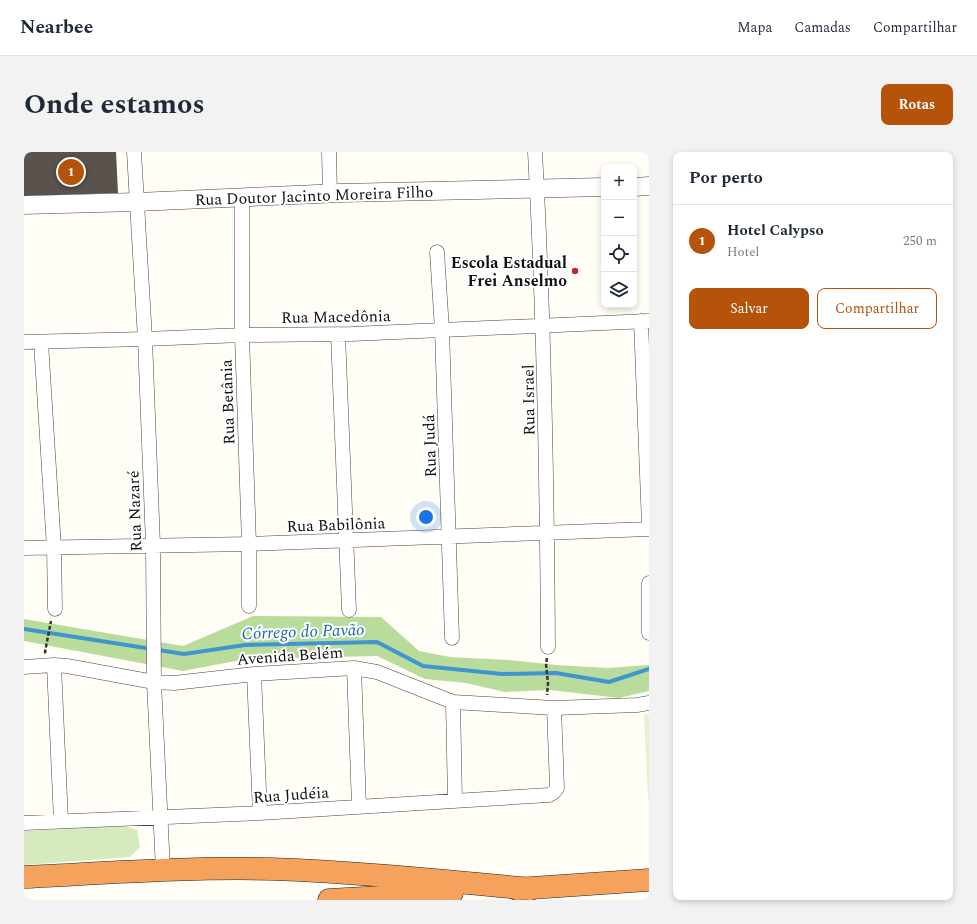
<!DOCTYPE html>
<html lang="pt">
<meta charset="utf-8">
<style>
:root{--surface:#fff;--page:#f2f2f3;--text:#1f2937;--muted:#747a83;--line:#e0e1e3;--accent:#b45309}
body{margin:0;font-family:Spectral,serif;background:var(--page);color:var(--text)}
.controls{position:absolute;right:12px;top:12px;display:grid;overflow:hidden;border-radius:8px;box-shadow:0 2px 6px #0003}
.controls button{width:36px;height:36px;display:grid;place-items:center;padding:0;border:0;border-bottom:1px solid var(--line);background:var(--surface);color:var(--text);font:20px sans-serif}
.you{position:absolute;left:402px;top:365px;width:14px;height:14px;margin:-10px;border:3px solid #fff;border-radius:50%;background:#1a73e8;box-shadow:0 0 0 6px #1a73e833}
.badge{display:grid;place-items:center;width:26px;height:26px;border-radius:50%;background:var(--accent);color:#fff;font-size:13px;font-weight:700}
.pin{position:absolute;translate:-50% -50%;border:2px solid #fff;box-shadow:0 1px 4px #0006}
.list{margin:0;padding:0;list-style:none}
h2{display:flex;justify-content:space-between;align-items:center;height:52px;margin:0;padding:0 16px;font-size:17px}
h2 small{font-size:13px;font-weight:400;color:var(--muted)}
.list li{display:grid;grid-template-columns:26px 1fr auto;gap:12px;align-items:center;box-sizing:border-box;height:72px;padding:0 16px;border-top:1px solid var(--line)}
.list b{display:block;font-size:15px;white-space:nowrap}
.list p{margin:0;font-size:13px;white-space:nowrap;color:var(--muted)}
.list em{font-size:13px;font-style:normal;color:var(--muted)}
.actions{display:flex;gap:8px;padding:12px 16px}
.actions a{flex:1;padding:9px 0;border:1px solid var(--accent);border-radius:8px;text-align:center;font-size:14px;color:var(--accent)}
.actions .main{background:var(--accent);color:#fff}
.icon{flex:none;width:22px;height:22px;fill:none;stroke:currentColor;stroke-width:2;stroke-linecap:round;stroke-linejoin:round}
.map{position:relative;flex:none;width:625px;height:748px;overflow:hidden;border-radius:8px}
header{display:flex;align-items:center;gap:24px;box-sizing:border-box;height:56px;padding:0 20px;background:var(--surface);border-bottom:1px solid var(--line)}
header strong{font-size:19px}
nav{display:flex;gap:22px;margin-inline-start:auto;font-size:14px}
.intro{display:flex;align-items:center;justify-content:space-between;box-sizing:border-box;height:96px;padding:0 24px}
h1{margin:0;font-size:28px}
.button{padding:10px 18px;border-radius:8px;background:var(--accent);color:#fff;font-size:14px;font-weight:700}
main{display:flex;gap:24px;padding:0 24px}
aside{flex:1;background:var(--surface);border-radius:8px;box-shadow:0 2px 6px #0003}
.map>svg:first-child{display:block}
.green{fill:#d5ebbd}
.forest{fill:#b9dc9c}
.pitch{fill:#e6f2cf}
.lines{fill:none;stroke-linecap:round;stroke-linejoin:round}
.stream{stroke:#3f96cf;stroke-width:4}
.building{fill:#5a524d}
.minor-casing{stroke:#444;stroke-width:15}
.tertiary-casing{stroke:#444;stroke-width:19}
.motorway-casing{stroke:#222;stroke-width:23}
.path{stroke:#333;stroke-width:2.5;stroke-dasharray:4 2;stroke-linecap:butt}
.minor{stroke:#fff;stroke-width:14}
.tertiary{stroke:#fff;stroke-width:18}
.motorway{stroke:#f5a25d;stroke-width:22}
.poi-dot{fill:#c4262e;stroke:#fff;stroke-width:1.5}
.labels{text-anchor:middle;stroke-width:4;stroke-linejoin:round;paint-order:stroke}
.street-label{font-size:16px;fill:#111;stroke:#fff}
.poi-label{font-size:16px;font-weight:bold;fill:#111;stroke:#fff;text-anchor:end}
.water-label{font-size:17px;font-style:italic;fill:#1768a6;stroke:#fff}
</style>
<header>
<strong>Nearbee</strong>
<nav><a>Mapa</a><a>Camadas</a><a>Compartilhar</a></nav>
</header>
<div class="intro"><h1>Onde estamos</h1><a class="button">Rotas</a></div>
<main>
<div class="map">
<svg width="625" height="748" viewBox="0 0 625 748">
<rect width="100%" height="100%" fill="#fffdf5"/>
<path class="green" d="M101 674 113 678 116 695 106 705 0 713V679Z"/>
<path class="forest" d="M229 464 357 465 395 499 426 505 485 508 532 513 584 516 625 513V539L595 546 526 538 481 540 442 531 401 527 353 504 222 507 159 519 0 489V467L159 494Z"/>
<path class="pitch" d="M620 562H625V647H624Z"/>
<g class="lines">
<path class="stream" d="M0 477 160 502 221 493 353 490 399 514 478 522 532 521 585 530 625 517"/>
</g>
<path class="building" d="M0 0H92L94 41 0 44Z"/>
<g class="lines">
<defs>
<path id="minor" d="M110 0 121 187 129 393 130 530 139 718
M305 0 306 41
M511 0C520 165 523 330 524 495
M218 45V183L225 392V454
M413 100 418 178 428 486
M617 169 625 373
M314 182 325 458
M0 190 121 187 218 183 327 182 625 169
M17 190 30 396 31 457
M0 396 225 392 625 377
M625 481V431
M30 513 37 669
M0 515 30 513 43 514 130 530 150 531 230 522 330 516 353 520 429 550 530 556 613 553 625 551
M330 516 335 654
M230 522 236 661
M429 550 431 648
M0 671 236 661 525 643 530 640 533 636 530 556"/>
<path id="tertiary" d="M610 35 625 34
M0 53 113 50 316 41 580 35"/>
<path id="motorway" d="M0 725C83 721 165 715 248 717 334 720 421 729 507 737
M493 737 625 728
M305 748 428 741"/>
</defs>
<use href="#minor" class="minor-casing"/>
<use href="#tertiary" class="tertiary-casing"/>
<use href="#motorway" class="motorway-casing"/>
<path class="path" d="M22 501 21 500 27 469
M523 506 522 512 524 531 523 543"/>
<use href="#minor" class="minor"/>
<use href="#tertiary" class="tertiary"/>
<use href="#motorway" class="motorway"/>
</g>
<circle class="poi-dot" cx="551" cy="119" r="4"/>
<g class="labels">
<g class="street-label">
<text transform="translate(290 43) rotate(-2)" y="6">Rua Doutor Jacinto Moreira Filho</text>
<text transform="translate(312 164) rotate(-1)" y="6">Rua Macedônia</text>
<text transform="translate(504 248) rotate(-91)" y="6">Rua Israel</text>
<text transform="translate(203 250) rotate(-92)" y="6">Rua Betânia</text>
<text transform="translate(405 294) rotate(-92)" y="6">Rua Judá</text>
<text transform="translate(110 359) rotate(-92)" y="6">Rua Nazaré</text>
<text transform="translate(312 372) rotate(-2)" y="6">Rua Babilônia</text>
<text transform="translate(266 503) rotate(-4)" y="6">Avenida Belém</text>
<text transform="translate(267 642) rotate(-4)" y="6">Rua Judéia</text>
</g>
<g class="poi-label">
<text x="543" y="116">Escola Estadual<tspan x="543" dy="18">Frei Anselmo</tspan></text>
</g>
<g class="water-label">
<text transform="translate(279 479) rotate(-2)" y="6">Córrego do Pavão</text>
</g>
</g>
</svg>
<div class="controls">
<button>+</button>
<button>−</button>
<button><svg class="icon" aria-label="locate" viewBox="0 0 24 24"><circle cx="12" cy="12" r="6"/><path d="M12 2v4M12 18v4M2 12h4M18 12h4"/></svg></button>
<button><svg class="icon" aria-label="layers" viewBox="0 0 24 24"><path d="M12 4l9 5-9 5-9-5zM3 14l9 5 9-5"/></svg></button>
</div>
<div class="you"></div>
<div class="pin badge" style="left:47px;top:20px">1</div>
</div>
<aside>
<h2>Por perto<small></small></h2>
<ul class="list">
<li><span class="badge">1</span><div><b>Hotel Calypso</b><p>Hotel</p></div><em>250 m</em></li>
</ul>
<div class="actions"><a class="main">Salvar</a><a>Compartilhar</a></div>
</aside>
</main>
